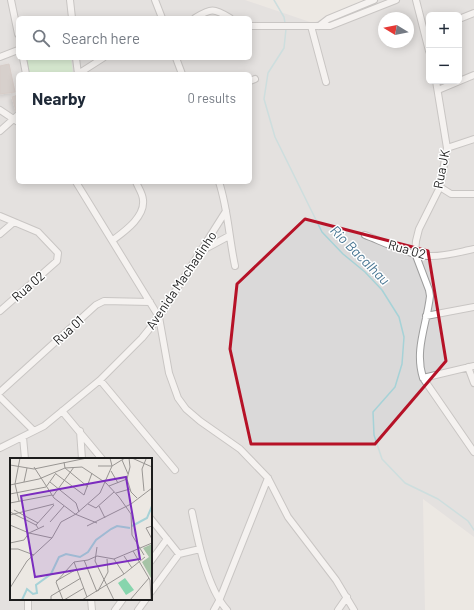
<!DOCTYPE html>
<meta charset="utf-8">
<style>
:root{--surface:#fff;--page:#f2f2f3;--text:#1f2937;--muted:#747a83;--line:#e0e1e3}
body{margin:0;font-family:Barlow,sans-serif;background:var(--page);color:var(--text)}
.controls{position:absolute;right:12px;top:12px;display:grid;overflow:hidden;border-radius:6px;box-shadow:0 2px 10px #0003}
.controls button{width:36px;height:36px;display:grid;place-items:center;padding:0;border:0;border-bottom:1px solid var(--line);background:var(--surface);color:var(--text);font:20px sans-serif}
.compass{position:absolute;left:378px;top:12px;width:36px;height:36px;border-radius:50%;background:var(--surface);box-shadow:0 2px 10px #0003;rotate:280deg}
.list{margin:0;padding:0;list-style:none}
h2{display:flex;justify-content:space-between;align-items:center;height:52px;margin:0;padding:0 16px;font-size:17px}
h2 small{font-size:13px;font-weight:400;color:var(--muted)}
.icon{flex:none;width:22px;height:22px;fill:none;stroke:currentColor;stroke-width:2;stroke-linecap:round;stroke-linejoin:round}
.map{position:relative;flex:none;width:474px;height:610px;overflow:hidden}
.search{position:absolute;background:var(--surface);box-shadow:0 2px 10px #0003;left:16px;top:16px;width:236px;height:44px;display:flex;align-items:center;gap:10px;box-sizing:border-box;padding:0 14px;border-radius:6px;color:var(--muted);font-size:15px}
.panel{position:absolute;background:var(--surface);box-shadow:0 2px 10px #0003;left:16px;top:72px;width:236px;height:112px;border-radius:6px}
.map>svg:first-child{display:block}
.residential{fill:#dad9d9;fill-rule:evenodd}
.park{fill:#c5f4c2}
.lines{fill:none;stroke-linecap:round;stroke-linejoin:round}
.stream{stroke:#a6d2d7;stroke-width:1.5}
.building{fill:#bcb3b0;stroke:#bdada6;filter:url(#shadow)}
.street-casing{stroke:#9d9d9d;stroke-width:8}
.street{stroke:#fff;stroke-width:6}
.marked{fill:none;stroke:#b61227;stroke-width:3;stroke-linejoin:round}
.labels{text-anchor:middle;stroke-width:3;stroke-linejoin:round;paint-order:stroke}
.street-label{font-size:13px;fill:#1c1c1c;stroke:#fff}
.water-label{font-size:14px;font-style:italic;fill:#4c7894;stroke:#fff}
.inset-river{fill:none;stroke:#a6d2d7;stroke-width:2}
.inset-road{fill:none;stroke:#999693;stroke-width:1}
.view{fill:#7b2cbf;fill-opacity:0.15;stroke:#7b2cbf;stroke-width:2}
.inset-edge{fill:none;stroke:#1c1c1c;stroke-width:2}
</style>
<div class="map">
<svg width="474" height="610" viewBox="0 0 474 610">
<defs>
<filter id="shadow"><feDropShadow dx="-2" dy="2" stdDeviation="2" flood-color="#0004"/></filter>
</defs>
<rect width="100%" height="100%" fill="#ece8e3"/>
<path class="residential" d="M0 0H245L313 23 368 0H474V537L423 499 425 610H0ZM429 15H459V81H429ZM18 18H250V58H18ZM384 18H408V42H384ZM18 74H250V182H18ZM11 459H151V599H11Z"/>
<path class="park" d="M26 58H71L73 74H29Z"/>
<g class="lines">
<path class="stream" d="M274 0 284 17 285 23
M286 29 284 48 268 73 264 99 275 137 322 232 343 254 365 272 382 290 399 317 404 337 402 364 395 387 373 412 374 435 382 459 405 483 438 499 468 521 474 530"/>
</g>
<path class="building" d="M9 64 15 92 0 94V66Z
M18 95V111H16L12 97Z"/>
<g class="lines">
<defs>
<path id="street" d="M11 0 18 34
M70 0 72 18
M155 0 162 18
M416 0 429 51
M195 18C211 8 214 8 230 18
M459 19 474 13
M250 26H330L396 0
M311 26 326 82
M319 26 328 19 374 0
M0 57 18 50
M23 58 26 74
M76 58 78 74
M176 58 182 74
M78 74 103 58
M250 81 255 79
M436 81 447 148 440 187 419 229 416 241 415 253 429 290 430 296C427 324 414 350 423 378L474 452
M438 90 474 75
M0 110 18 122
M0 131 18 115
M447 148 474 139
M76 182 159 317 169 373 178 398 186 409 200 421 240 449 268 478 288 517 336 580 354 610
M219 182C228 209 229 238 235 266
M440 187 451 194H474
M0 216 38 232 58 253 57 261 0 311
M0 234 14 222
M365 235C383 242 409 255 428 256 443 257 459 252 474 249
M113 240C125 231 145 217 143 200 143 194 138 187 136 182
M203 250 229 236
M426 316 474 307
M468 367 474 383
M423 378 474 366
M100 380 175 470
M0 392 96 305 104 301 150 302
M0 397 34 431
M62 411 102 459
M80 431 82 459
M23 437 25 459
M0 448 44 426 100 380 142 338 159 317 226 211
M192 512C198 541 207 588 227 610
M151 519 179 554
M151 561 167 539
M151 592 179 554 200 549
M28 599V610
M91 599 92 610
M115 610 123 599
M138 610 146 599
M214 610 219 601 268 478
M338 610 347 597"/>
</defs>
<use href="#street" class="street-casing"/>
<use href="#street" class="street"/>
</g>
<path d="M0 0H474V610H0ZM305 219 428 251 446 361 375 444H251L230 349 237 284Z" fill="#ece8e3" fill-opacity=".55" fill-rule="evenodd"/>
<path class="marked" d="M305 219 428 251 446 361 375 444H251L230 349 237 284Z"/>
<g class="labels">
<g class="street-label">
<text transform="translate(441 169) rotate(-79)" y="5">Rua JK</text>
<text transform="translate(407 249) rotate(16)" y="5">Rua 02</text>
<text transform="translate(181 280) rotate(-56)" y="5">Avenida Machadinho</text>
<text transform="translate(28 286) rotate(-41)" y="5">Rua 02</text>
<text transform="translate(68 330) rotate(-42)" y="5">Rua 01</text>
</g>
<g class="water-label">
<text transform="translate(360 255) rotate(45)" y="5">Rio Bacalhau</text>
</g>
</g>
<g transform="translate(10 458)">
<rect width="142" height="142" fill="#ece8e3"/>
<path d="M142 86V122L132 104 139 99 133 90Z" fill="#a6c3a6"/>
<path d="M115 120 124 132 116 137 108 125Z" fill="#87d5ad"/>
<path class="inset-river" d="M122 68 137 60 142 48M12 142 17 131 23 136 27 135 26 127 41 116 49 99 56 96 70 99 78 94 86 82 101 71 107 68 120 70"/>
<path class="inset-road" d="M119 0 120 9 117 21 121 34 127 40M122 0 142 9M112 2 118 16M54 4 55 10 78 29M0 7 24 11 77 0M88 8H102L100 0M24 9 44 40 65 56 87 65M101 13 108 25M46 16 74 37 82 15M14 24 17 10M40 24 66 45 69 54M0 27 29 21 55 10 72 9 96 25 109 39 121 56 122 77 134 97M99 28 117 21M134 33 132 11 136 1M106 35 120 31M0 36 36 29 46 15M43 38 64 9M9 43 5 26 10 0M0 45 42 37M78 46 86 50 104 34M89 48 95 60M4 52 28 65M0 54 26 67 28 70M0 57 44 46M40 64 54 48M0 67 19 75 42 80M26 67 44 47M77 68 121 46 142 30M142 68 136 70 142 81M0 85 14 82 19 75 34 68M87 89 85 103 104 142M0 91H8L24 97M123 93 140 122 141 141M114 98 122 110M104 101 114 116M74 102 87 134M64 104 78 102 87 98 104 101 142 85M64 104 77 139M46 123 67 111M0 130 17 103 42 80 51 64 66 56 90 35 102 8 115 0M88 133 98 114 97 101M41 142V138L71 120M53 142 46 124 64 104M54 142 74 130M72 142 114 116 135 99M120 142 139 120"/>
<path class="view" d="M116 19 130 101 25 119 11 38Z"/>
<rect width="142" height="142" class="inset-edge"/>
</g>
</svg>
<div class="controls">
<button>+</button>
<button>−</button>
</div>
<svg class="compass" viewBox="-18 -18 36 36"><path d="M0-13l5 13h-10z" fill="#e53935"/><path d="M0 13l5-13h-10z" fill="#747a83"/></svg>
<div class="search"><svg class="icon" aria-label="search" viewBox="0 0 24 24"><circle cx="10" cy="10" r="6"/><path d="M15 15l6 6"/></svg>Search here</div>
<section class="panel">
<h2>Nearby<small>0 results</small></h2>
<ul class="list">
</ul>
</section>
</div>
